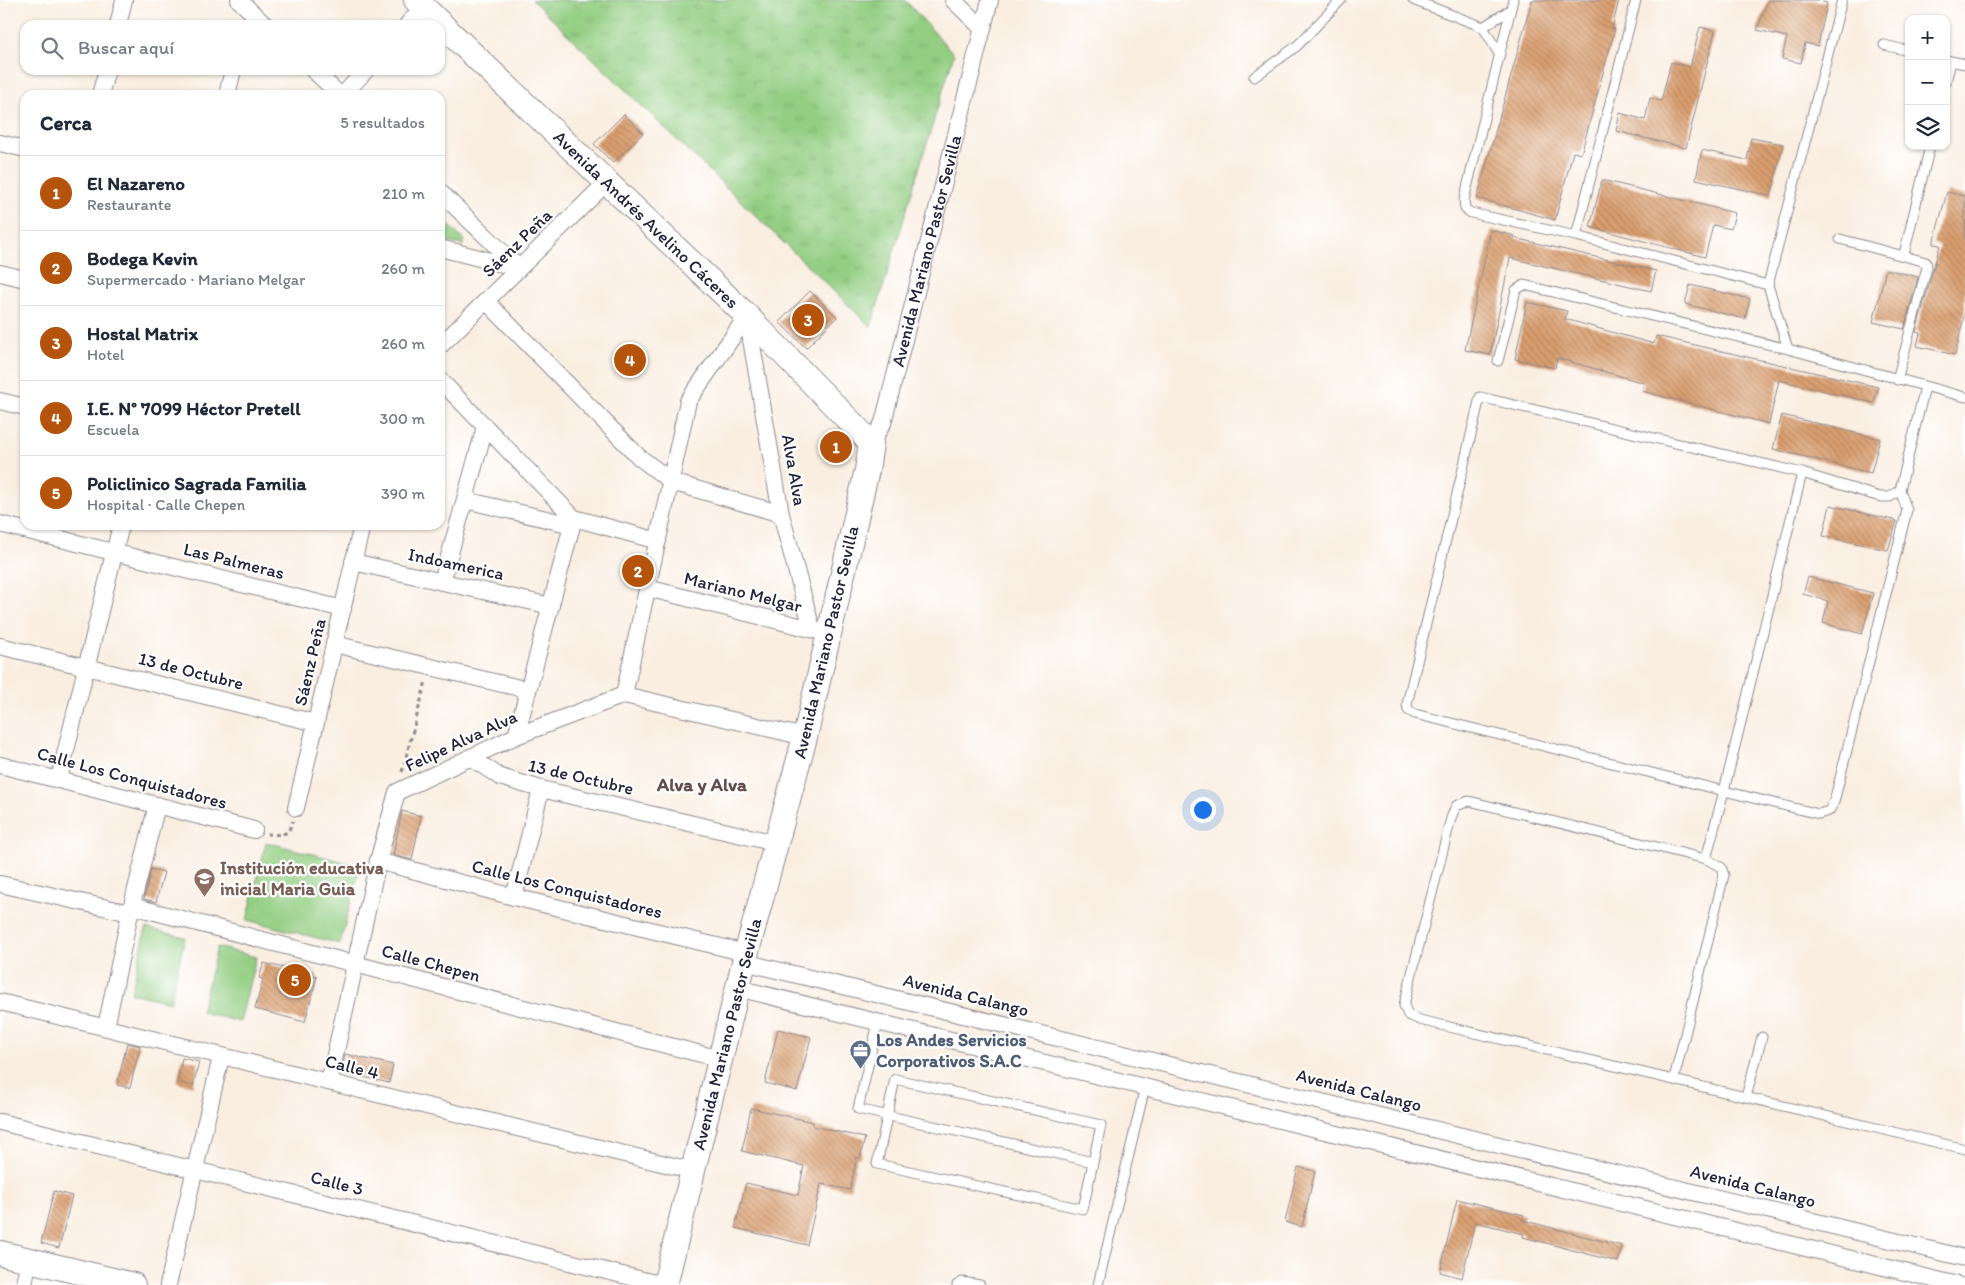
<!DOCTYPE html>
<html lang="es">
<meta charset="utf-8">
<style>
:root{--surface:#fff;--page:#f2f2f3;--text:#1f2937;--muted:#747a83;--line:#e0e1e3;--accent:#b45309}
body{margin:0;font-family:Itim,sans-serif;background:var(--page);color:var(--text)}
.controls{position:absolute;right:15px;top:15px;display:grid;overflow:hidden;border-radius:10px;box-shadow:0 1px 4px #0004}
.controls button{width:45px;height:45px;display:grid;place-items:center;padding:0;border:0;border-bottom:1px solid var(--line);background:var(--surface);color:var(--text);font:25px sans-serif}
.you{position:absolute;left:1202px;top:809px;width:18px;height:18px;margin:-12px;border:4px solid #fff;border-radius:50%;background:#1a73e8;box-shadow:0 0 0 8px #1a73e833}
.badge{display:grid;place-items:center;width:32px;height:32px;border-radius:50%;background:var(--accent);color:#fff;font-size:16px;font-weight:700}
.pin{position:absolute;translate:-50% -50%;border:2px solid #fff;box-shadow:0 1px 5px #0006}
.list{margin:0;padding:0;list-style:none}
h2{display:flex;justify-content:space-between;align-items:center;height:65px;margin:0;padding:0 20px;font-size:21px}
h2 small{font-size:16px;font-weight:400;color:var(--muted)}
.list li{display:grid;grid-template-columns:32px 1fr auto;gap:15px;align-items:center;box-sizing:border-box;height:75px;padding:0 20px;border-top:1px solid var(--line)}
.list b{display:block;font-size:19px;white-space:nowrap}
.list p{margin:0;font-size:16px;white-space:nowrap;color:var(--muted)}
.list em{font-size:16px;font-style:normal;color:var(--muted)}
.icon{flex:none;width:28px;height:28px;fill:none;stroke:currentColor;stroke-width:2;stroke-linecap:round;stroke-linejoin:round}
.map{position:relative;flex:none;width:1965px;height:1285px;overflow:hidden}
.search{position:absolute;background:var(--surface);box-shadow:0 1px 4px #0004;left:20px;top:20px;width:425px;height:55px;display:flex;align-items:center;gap:12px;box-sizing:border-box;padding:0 18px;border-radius:15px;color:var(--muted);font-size:19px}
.panel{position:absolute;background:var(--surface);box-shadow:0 1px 4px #0004;left:20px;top:90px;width:425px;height:440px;border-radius:15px}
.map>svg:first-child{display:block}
.grass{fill:url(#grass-tufts);stroke:#5a785e}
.green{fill:#93ce82;stroke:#5a785e}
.building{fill:url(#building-back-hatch)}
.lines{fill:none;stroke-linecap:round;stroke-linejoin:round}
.lane-casing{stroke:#8e888e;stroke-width:11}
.street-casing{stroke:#8e888e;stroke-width:18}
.secondary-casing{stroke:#8e888e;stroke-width:26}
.path{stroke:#8e888e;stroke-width:3;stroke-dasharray:4 4;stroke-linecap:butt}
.lane{stroke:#fff;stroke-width:9}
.street{stroke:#fff;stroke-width:16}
.secondary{stroke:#fff;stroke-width:24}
.labels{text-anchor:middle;stroke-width:4.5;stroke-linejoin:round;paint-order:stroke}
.street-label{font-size:18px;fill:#22223b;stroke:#fff}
.education-label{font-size:18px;font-weight:bold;fill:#785e54;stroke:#fff;text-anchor:start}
.service-label{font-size:18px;font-weight:bold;fill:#4e5e75;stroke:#fff;text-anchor:start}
.neighbourhood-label{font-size:19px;font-weight:bold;fill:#624e4d;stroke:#fff}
</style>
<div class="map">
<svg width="1965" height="1285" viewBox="0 0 1965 1285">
<defs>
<pattern id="grass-tufts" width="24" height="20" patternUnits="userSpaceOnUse" patternTransform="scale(1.25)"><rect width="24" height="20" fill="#93ce82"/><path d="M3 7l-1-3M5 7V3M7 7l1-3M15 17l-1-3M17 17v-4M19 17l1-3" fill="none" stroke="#7eb171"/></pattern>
<pattern id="building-back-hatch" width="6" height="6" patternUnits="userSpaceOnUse" patternTransform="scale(1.25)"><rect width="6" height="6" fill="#da9f6f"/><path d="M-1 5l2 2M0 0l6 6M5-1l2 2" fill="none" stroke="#b0815c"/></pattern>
</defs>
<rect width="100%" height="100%" fill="#fff"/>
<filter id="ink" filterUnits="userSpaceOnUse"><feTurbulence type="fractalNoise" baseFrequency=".02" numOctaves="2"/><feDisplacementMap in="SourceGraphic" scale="10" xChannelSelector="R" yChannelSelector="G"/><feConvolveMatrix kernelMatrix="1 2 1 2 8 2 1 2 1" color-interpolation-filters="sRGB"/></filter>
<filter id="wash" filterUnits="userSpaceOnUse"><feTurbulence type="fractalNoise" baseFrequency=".0096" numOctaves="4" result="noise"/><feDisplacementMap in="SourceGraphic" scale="20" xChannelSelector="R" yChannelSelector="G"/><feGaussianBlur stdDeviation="1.12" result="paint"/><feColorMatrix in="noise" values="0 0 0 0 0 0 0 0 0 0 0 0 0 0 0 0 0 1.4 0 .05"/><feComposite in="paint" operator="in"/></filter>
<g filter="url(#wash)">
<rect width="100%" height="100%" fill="#faeee1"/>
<path class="grass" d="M532 0H905L954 54 871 327Z"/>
<path class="green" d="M440 217 464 240 463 245 440 241Z
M266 842 360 866 340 944 247 920Z
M146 928 185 937 170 1002 131 993Z
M217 947 256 957 240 1022 201 1012Z"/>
<g id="blocks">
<path class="building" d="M1532 0H1619L1612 28 1615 29 1581 154 1573 152 1555 220 1477 198Z
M1768 0H1815L1827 3 1818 46 1805 43 1801 63 1782 59 1787 37 1757 30Z
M1700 27 1715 31 1686 148 1616 131 1620 113 1645 120 1650 98 1661 101 1671 62 1690 67Z
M624 114 643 133 613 163 594 144Z
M1751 138 1783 144 1771 196 1696 179 1702 150 1747 160Z
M1602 180 1735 213 1731 229 1713 225 1705 257 1590 227Z
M1947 192 1965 196V313L1955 355 1917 346 1920 333 1916 332 1940 245 1933 244Z
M1491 230 1515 236 1514 238 1656 271 1651 291 1510 258 1490 355 1465 350Z
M1886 269 1918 277 1904 329 1873 322Z
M1690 285 1750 299 1745 319 1685 304Z
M810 291 837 317 806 348 779 322Z
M1527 302 1567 311 1565 319 1654 344 1656 336 1878 387 1874 403 1779 380 1769 424 1642 391 1644 383 1557 358 1555 368 1515 359Z
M1782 415 1880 439 1871 473 1773 449Z
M1830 505 1897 521 1888 550 1823 536Z
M1808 577 1873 593 1862 634 1823 623 1828 601 1803 594Z
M402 811 421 816 412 860 393 855Z
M151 869 164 872 156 902 144 899Z
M264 963 317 976 305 1022 255 1009 263 979 259 978Z
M778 1029 811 1037 797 1091 765 1083Z
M127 1043 140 1046 130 1088 117 1085Z
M345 1054 393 1065 389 1083 342 1072Z
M182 1058 199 1062 193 1086 177 1082Z
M751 1108 813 1122V1126L865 1138 860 1158 857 1157 850 1190 821 1184 807 1245 735 1228 746 1183 798 1195 804 1166 742 1151Z
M1298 1167 1315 1171 1302 1227 1285 1222Z
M54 1191 72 1196 59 1248 41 1243Z
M1457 1199 1524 1215 1522 1220 1622 1246 1618 1262 1523 1237 1524 1234 1475 1222 1462 1278 1440 1272Z"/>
</g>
</g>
<g filter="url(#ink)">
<use href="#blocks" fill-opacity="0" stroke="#8e888e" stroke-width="1"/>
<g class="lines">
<defs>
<path id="lane" d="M1413 0 1483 27 1499 54
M1513 0 1464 200 1465 209 1471 213 1576 236 1768 285
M1483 27 1510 10
M1884 45 1909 51
M1946 60 1965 64
M1254 77 1297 46 1341 0
M1946 82 1951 61
M1576 236 1636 0
M1840 239 1926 262 1927 267 1897 380
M1904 254 1930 146
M1788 349 1768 285 1842 0
M1498 361 1516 290 1524 285 1788 349 1965 397
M1802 473 1724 791 1415 714 1408 710 1407 704 1480 397 1802 473 1880 497H1890L1900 490
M1706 859 1724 791 1819 814 1829 811 1834 802 1907 510 1900 490 1925 387
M878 1022 858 1109 1093 1162
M895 1079 1101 1125 1083 1209 877 1164Z
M1674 1079 1724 875 1721 867 1706 859 1469 801 1456 806 1451 818 1404 1005 1408 1015 1420 1020 1965 1149
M1746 1097 1762 1037
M957 1285 962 1282 980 1285
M1098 1285 1145 1087"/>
<g id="street">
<path d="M239 0 265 25"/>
<path d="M953 0 983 29"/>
<path d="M118 25 124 0"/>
<path d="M407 25 423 7"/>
<path d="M313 70 340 95"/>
<path d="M100 95 107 70"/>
<path d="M227 95 233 70"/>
<path d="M343 95 366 70"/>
<path d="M0 143 25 149"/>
<path d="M440 192 519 268"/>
<path d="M440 248 518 268"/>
<path d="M0 273 25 279"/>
<path d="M486 301 639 457 672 482 781 514"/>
<path d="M747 316 781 514 812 629"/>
<path d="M440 346 607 182"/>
<path d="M440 380 574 518 658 541"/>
<path d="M0 401 25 407"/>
<path id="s1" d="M871 443 883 423 990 0"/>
<path d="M465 500 572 525"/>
<path d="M0 524 343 609"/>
<path d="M353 562 551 606"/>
<path d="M442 582 485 427"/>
<path d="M647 588 819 631"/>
<path d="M334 644 528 690"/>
<path d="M0 646 316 723"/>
<path d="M624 695 688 401 747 316"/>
<path d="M624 695 805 737"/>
<path d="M516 736 574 518"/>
<path d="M470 757 500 777 541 789 776 843"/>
<path d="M0 765 254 830"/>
<path d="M59 779 121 525"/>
<path d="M296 808 362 525"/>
<path d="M378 861 514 897 746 953"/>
<path d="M0 884 130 913"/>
<path d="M514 897 541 789"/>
<path d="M132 906 720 1059"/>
<path d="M744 962 1965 1258"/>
<path d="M737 988 1958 1285"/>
<path d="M0 1002 694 1171"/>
<path d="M106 1027 130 913 157 805"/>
<path d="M329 1082 378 861 397 792 516 736 624 695"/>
<path d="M0 1122 663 1285"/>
<path d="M24 1285 26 1274"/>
<path d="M168 1285 221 1057"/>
</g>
<g id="secondary">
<path id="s2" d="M416 0 747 316 871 443 867 470 805 737 744 962 665 1285"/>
<path d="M0 1253 133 1285"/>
</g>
</defs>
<use href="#lane" class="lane-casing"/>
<use href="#street" class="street-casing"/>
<use href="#secondary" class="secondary-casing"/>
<path class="path" d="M402 772 426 681
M267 834 281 835 288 832 293 821"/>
<use href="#lane" class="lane"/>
<use href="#street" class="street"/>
<use href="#secondary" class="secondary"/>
</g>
</g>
<defs>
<symbol id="school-pin" viewBox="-11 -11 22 30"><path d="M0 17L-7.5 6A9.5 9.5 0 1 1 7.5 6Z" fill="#8d6e63" stroke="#fff"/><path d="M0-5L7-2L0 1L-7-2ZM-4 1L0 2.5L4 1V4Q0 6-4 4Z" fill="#fff"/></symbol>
<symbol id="office-pin" viewBox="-11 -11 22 30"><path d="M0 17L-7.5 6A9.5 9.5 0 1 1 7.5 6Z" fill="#5c6f8a" stroke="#fff"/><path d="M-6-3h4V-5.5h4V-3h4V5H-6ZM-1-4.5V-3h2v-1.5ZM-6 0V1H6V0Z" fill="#fff"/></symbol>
</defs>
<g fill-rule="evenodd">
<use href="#school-pin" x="192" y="866" width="25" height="34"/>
<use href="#office-pin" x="848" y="1038" width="25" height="34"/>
</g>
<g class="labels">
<g class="street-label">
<text dy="6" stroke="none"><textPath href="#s2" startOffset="318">Avenida Andrés Avelino Cáceres</textPath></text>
<text transform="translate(517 243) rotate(-44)" y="6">Sáenz Peña</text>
<text dy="6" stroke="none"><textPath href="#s1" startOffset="201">Avenida Mariano Pastor Sevilla</textPath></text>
<text transform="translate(794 470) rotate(80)" y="6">Alva Alva</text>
<text transform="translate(234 561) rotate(14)" y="6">Las Palmeras</text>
<text transform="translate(456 564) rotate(12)" y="6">Indoamerica</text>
<text transform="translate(743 592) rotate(14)" y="6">Mariano Melgar</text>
<text transform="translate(826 642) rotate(-77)" y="6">Avenida Mariano Pastor Sevilla</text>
<text transform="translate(310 662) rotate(-77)" y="6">Sáenz Peña</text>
<text transform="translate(191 671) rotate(14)" y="6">13 de Octubre</text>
<text transform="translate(461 741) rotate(-25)" y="6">Felipe Alva Alva</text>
<text transform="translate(581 777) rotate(13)" y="6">13 de Octubre</text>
<text transform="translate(132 778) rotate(15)" y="6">Calle Los Conquistadores</text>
<text transform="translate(567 889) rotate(14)" y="6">Calle Los Conquistadores</text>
<text transform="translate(431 963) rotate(15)" y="6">Calle Chepen</text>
<text transform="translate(966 995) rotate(14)" y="6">Avenida Calango</text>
<text transform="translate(727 1034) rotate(-76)" y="6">Avenida Mariano Pastor Sevilla</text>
<text transform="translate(352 1067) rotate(14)" y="6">Calle 4</text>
<text transform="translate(1359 1090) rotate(14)" y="6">Avenida Calango</text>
<text transform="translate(337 1183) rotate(14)" y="6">Calle 3</text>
<text transform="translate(1753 1186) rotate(14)" y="6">Avenida Calango</text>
</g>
<g class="education-label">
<text x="220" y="874">Institución educativa<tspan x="220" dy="21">inicial Maria Guia</tspan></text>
</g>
<g class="service-label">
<text x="876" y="1046">Los Andes Servicios<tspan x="876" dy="21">Corporativos S.A.C</tspan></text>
</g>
<g class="neighbourhood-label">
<text x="702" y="791">Alva y Alva</text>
</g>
</g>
</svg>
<div class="controls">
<button>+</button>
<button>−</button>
<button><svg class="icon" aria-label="layers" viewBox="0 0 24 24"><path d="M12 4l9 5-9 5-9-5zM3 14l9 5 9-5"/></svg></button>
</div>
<div class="you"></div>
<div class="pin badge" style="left:836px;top:447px">1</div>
<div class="pin badge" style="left:638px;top:571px">2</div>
<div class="pin badge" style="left:808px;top:320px">3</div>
<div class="pin badge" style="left:630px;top:360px">4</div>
<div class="pin badge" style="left:295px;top:980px">5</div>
<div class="search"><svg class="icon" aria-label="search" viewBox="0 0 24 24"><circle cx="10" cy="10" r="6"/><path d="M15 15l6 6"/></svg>Buscar aquí</div>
<section class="panel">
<h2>Cerca<small>5 resultados</small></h2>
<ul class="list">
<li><span class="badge">1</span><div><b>El Nazareno</b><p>Restaurante</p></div><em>210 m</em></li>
<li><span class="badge">2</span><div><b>Bodega Kevin</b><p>Supermercado · Mariano Melgar</p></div><em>260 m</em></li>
<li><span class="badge">3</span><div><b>Hostal Matrix</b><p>Hotel</p></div><em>260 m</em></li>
<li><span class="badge">4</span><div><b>I.E. N° 7099 Héctor Pretell</b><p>Escuela</p></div><em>300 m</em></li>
<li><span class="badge">5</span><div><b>Policlinico Sagrada Familia</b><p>Hospital · Calle Chepen</p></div><em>390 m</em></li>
</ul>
</section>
</div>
